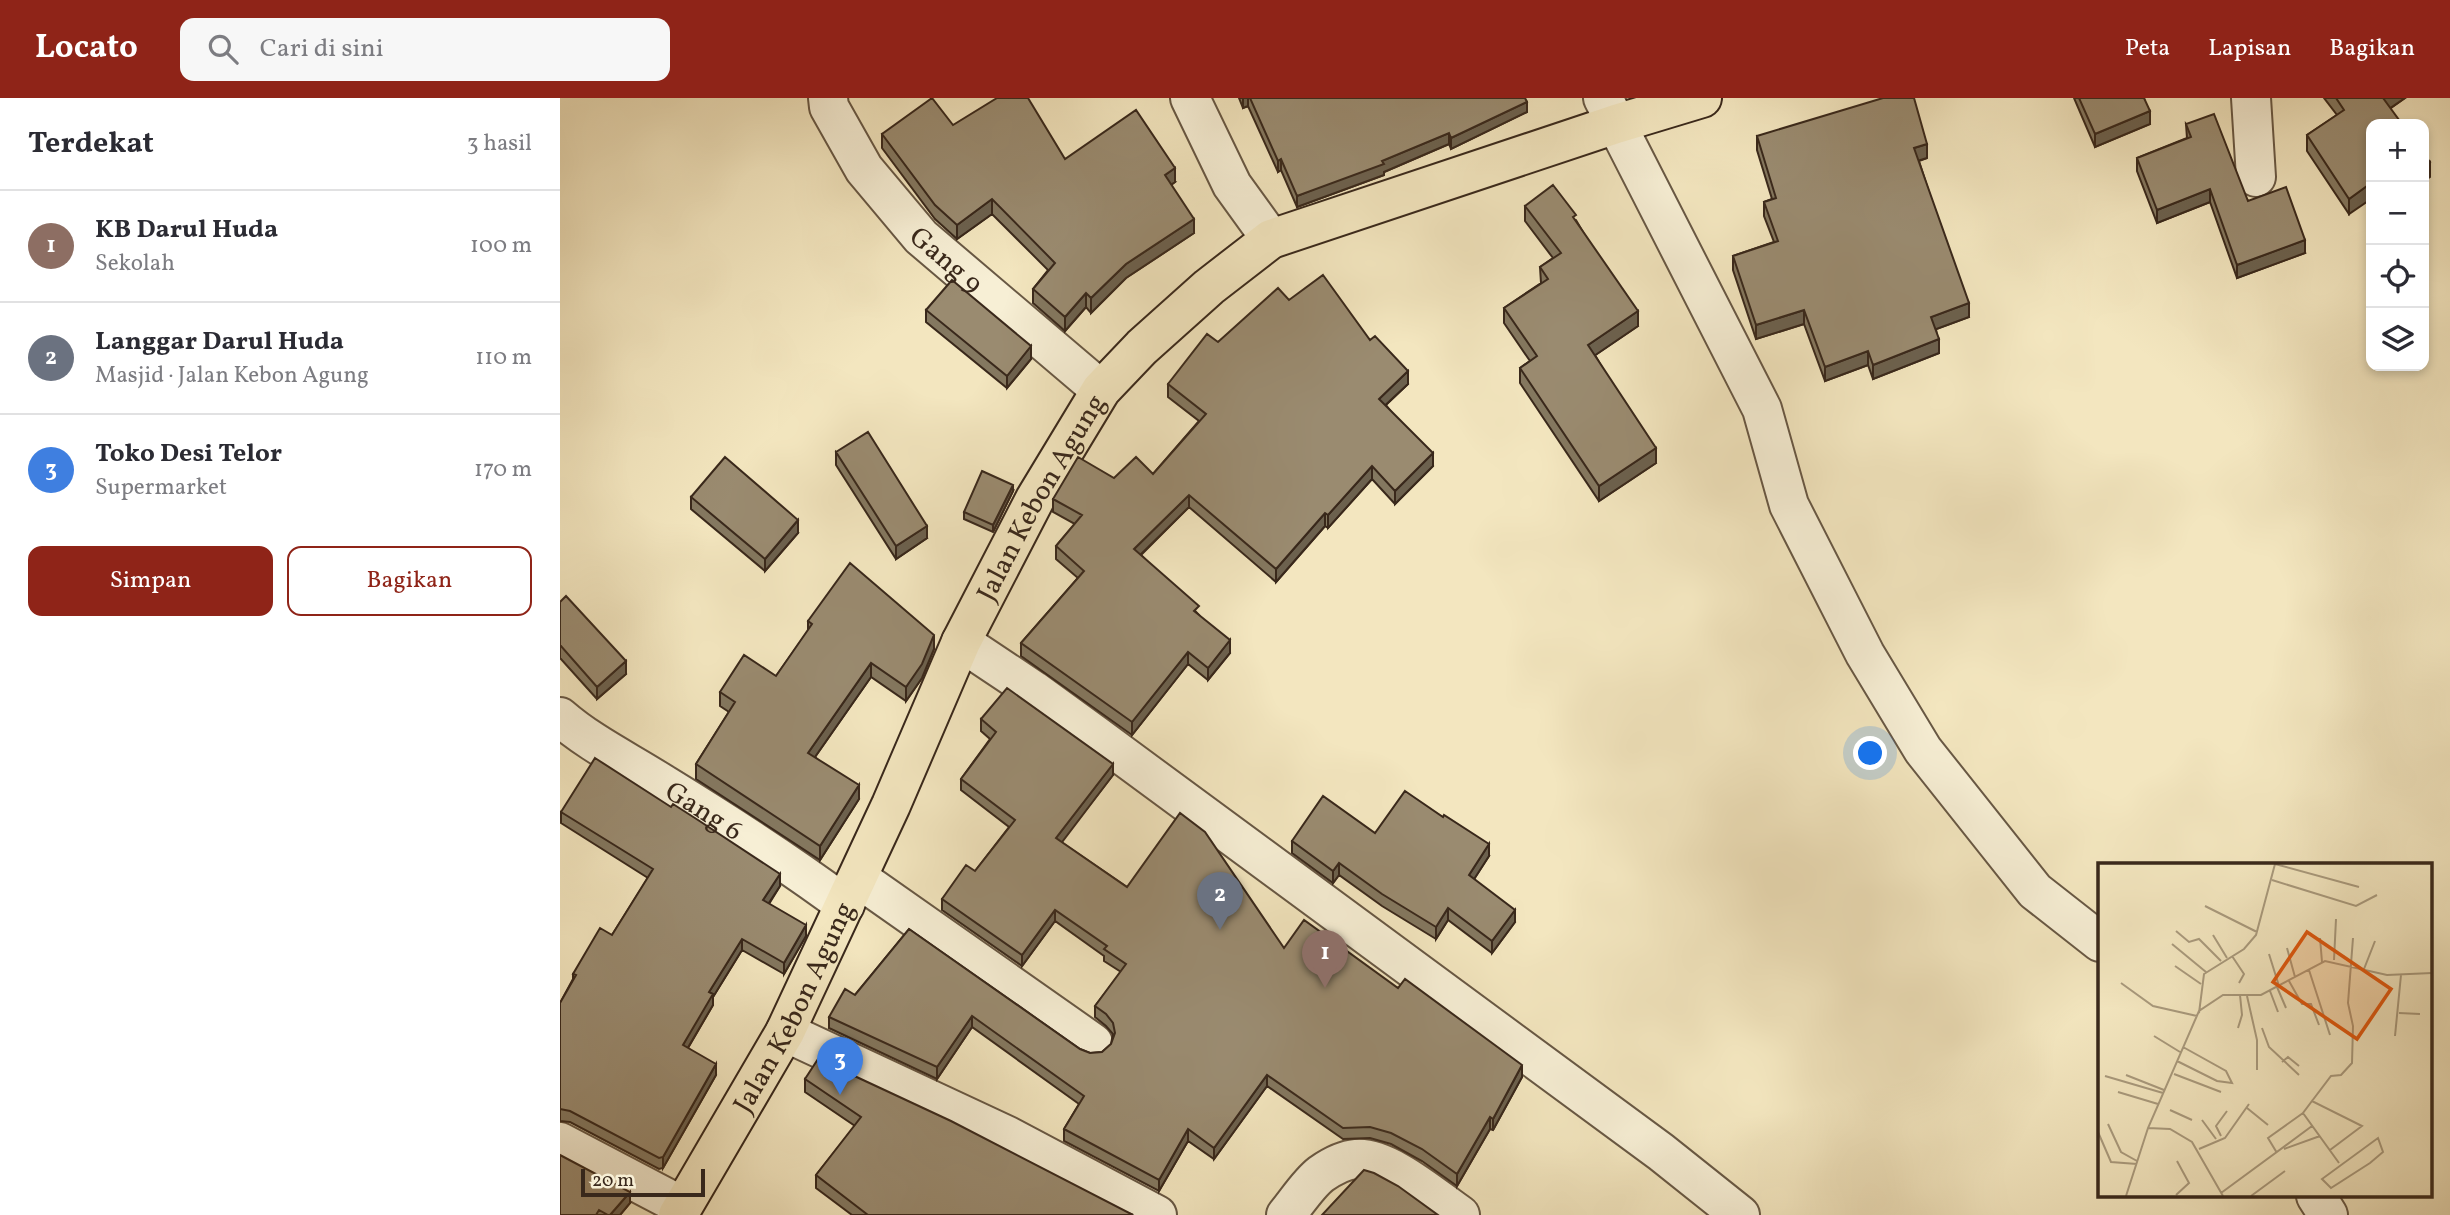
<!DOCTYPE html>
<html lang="id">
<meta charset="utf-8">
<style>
:root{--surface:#fff;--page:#f7f7f7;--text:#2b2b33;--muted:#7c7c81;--line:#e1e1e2;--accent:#8f2418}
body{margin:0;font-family:Vollkorn,serif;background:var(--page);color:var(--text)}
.controls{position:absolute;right:21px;top:21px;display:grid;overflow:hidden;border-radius:14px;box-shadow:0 4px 10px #0003}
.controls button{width:63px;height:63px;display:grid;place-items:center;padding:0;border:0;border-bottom:2px solid var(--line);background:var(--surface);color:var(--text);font:35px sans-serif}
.scale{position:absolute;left:21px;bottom:18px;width:124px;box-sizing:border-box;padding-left:7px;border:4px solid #39281b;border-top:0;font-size:19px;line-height:24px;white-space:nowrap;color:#39281b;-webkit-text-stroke:5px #f7efd5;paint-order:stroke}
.you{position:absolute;left:1311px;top:656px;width:24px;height:24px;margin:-18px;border:5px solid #fff;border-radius:50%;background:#1a73e8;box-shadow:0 0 0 10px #1a73e833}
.badge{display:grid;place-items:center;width:46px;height:46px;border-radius:50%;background:var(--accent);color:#fff;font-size:23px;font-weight:700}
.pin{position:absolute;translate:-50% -58px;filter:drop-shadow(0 2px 4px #0008)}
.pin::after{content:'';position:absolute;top:37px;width:24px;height:21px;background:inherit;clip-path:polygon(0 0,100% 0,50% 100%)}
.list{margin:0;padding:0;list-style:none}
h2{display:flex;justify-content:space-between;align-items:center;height:91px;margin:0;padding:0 28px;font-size:30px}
h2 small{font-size:23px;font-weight:400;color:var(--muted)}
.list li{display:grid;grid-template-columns:46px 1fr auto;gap:21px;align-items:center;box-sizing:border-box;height:112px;padding:0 28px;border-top:2px solid var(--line)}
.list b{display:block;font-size:26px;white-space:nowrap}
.list p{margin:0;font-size:23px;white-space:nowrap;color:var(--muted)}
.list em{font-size:23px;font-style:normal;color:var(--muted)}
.actions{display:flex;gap:14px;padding:21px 28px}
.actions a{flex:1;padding:16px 0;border:2px solid var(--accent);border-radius:14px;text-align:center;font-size:24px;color:var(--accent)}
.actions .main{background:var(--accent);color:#fff}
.icon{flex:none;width:38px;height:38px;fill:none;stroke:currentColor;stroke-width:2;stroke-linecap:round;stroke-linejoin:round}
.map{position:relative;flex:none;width:1890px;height:1117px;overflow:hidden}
header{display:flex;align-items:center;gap:42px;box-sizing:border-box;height:98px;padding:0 35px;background:var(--accent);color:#fff}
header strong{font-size:33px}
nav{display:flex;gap:38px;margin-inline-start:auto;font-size:24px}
.search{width:490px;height:63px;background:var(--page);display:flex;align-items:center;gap:18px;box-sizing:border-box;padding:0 24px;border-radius:14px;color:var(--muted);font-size:26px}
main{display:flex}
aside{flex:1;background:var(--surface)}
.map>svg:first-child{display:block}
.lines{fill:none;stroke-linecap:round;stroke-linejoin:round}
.street-casing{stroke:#685844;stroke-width:42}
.highway-casing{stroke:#39281b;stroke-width:42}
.street{stroke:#f7efd5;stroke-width:38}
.highway{stroke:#f3e6bf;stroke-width:38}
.wall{fill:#847860;stroke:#39281b;stroke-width:2}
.shaded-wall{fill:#6c614e;stroke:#39281b;stroke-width:2}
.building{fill:#9a8b70;stroke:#39281b;stroke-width:2}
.labels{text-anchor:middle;stroke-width:5;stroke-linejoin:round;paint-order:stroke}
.street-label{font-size:28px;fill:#39281b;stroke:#f7efd5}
.inset-road{fill:none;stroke:#a99a7d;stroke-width:2}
.view{fill:#df570d;fill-opacity:0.15;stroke:#df570d;stroke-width:3.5}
.inset-edge{fill:none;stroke:#39281b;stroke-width:3.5}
</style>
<header>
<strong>Locato</strong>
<div class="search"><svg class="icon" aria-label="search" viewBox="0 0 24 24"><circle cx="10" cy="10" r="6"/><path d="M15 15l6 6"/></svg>Cari di sini</div>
<nav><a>Peta</a><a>Lapisan</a><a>Bagikan</a></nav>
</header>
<main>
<aside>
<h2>Terdekat<small>3 hasil</small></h2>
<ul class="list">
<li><span class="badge" style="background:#8d6e63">1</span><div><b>KB Darul Huda</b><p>Sekolah</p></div><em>100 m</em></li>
<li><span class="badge" style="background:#6b7280">2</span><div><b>Langgar Darul Huda</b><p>Masjid · Jalan Kebon Agung</p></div><em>110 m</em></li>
<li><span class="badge" style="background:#3f7fe0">3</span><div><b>Toko Desi Telor</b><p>Supermarket</p></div><em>170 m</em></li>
</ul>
<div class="actions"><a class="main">Simpan</a><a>Bagikan</a></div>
</aside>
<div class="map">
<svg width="1890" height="1117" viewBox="0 0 1890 1117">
<rect width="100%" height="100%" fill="#f3e6bf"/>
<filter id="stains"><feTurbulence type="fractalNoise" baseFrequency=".00286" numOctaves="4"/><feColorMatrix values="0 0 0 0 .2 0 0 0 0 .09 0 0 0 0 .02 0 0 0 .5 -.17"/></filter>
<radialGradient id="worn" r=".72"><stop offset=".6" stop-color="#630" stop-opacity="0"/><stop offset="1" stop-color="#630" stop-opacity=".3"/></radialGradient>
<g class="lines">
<defs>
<g id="street">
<path id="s1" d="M268 0 269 9 304 71 361 139 541 292"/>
<path d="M630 0 672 87 711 141"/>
<path d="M1043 0 1202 311 1229 407 1305 556 1363 652 1475 793 1540 844"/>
<path d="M1691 0 1696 79"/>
<path d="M401 544 473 592 535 637 1101 1054 1180 1117"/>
<path id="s2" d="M0 619C31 646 69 664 103 686 165 724 227 764 285 807"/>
<path d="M298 780 533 945"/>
<path d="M225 934 448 1038 597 1117"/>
<path d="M0 1044 122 1108"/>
<path d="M1756 1098 1768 1117"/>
<path d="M726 1117C737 1104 748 1086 761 1076 771 1069 784 1062 796 1061 827 1058 875 1100 900 1117"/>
</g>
<g id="highway">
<path id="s3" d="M118 1117 225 934 331 707 401 544 475 401 541 292 582 249 649 189 711 141 1056 26 1142 0"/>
</g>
</defs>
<use href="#street" class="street-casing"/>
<use href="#highway" class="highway-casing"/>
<use href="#street" class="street"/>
<use href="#highway" class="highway"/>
</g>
<path class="wall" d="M679 0H965L967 14 891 51 889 46 824 74V77L737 109 721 72 718 74 688 8 683 10Z
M1514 0H1584L1590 26 1535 49Z
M1764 0H1845L1831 10 1789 116 1747 53V37L1777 17Z
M1626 26 1688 103 1745 155 1677 180 1650 104 1597 125 1577 73V60L1627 40Z
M393 27 505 61 615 84 611 87 634 135 566 180 531 215 526 209 505 233 473 205V191L488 172 432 116 397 141 375 121 322 50V36Z
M1197 38 1367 60 1359 63 1409 219 1376 231 1379 255 1313 281 1308 267 1265 283 1244 226 1196 241 1173 172V158L1214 144 1204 118V104L1212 101 1197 52Z
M965 108 1016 122 1078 228 1035 257 1096 365 1039 403 960 285V270L970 263 944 225V210L981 185 980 169 993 160 965 123Z
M729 202 810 242 848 286 826 307 873 368 835 406 812 381 768 430 765 428 716 484 629 409 581 457 639 517 670 555 648 582 628 566 572 637 461 558V545L518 480 496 461V448L515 426 493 414V401L554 380 593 376 639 323 608 299V286L658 244Z
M366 212 471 261 447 290 366 224Z
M276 354 367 440 336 461 276 367Z
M453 393 433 434 404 421V414Z
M131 399 238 435 205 473 131 411Z
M0 504 66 576 37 601 0 560Z
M248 523 374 551 362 580 346 603 311 579 255 659 299 701 260 762 136 681V666L169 614 160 608V594L216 578 248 533Z
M421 621 553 677 501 744 567 789 724 850 838 890 962 979 933 1032 930 1031 897 1088 862 1063 831 1046 810 1040 783 1041 707 988 654 1061 628 1043 599 1093 504 1043V1031L519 1006 412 929 377 981 269 930V919L295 897 349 831 520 951 530 955 542 954 551 946 553 936 546 928 535 919V908L561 874 544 863V858L495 823 462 868 382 812V801L415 773 449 729 401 692V681L430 641 421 633Z
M1 714 220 788 209 806 246 838 224 876 182 852 153 899V907L128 950 156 977 103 1070 99 1071 10 1024 0 1023V905L13 881V876L52 837 88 780 1 725Z
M815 735 929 758 914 781 955 824 932 855 888 822 876 841 822 808 779 777 773 785 732 755V743Z
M245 981 573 1117H292L256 1090V1077L295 1028 245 994Z
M70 1105 60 1117H0Z"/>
<path class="shaded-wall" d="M683 0H688V8L683 10Z
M1823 0H1845L1823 15Z
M967 4V14L891 51V40Z
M1590 13V26L1535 49V36Z
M889 35V46L824 74V77L737 109V98Z
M1367 46V60L1354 64V50Z
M721 61V72L718 74V63Z
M1870 64V79L1864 83V68Z
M615 70V84L605 91V77Z
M1811 85V101L1789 116V101Z
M1650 91V104L1597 125V112Z
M432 101V116L397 141V127Z
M634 121V135L566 180 531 215V200L566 166Z
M1745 142V155L1677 180V167Z
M526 195V209L505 233V219Z
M1409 205V219L1371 233V219Z
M1244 212V226L1196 241V227Z
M1078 213V228L1028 262V247Z
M1379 241V255L1313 281V267Z
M471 248V261L447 290V278Z
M1308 253V267L1265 283V269Z
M848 273V286L819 313V301Z
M1096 350V365L1039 403V388Z
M873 355V368L835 406V393Z
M812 368V381L768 430V417Z
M453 387V393L433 434V427Z
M629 397V409L574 463V451Z
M765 415V428L716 484V471Z
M238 422V435L205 473V461Z
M367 428V440L336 461V448Z
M374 537V551L362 580 346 603V589Z
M670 542V555L648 582V570Z
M628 554V566L572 637V624Z
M66 563V576L37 601V589Z
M311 565V579L248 669V655Z
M553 666V677L496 752V740Z
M299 687V701L260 762V748Z
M929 746V758L909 789V777Z
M779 765V777L773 785V773Z
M220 776V788L203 814V802Z
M888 810V822L876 841V829Z
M495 812V823L462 868V857Z
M955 812V824L932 855V843Z
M246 827V838L224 876V865Z
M182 841V852L153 899V907L123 958V947L149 894Z
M412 918V929L377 981V969Z
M156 966V977L103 1070V1059Z
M962 967V979L933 1032V1021Z
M707 977V988L654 1061V1050Z
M930 1019V1031L897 1088V1076Z
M628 1031V1043L599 1093V1082Z
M70 1094V1105L60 1117H50Z"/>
<path class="building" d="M372 0 393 27 437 0H468L505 61 576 12 615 70 605 77 634 121 566 166 531 200 526 195 505 219 473 191 495 165 432 101 397 127 375 107 322 36Z
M690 0H965L967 4 891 40 889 35 822 63 824 66 737 98 721 61 718 63Z
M1323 0H1354L1367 46 1354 50 1409 205 1371 219 1379 241 1313 267 1308 253 1265 269 1244 212 1196 227 1173 158 1218 143 1204 104 1216 100 1197 38Z
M1519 0H1584L1590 13 1535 36Z
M1776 0H1823L1842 26H1811V85L1789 101 1747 37 1784 12Z
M1654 16 1688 103 1726 89 1745 142 1677 167 1650 91 1597 112 1577 60 1631 39 1626 26Z
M1864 56 1870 64 1864 68Z
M993 87 1016 117 1013 119 1078 213 1028 247 1096 350 1039 388 960 270 977 258 944 210 988 181 980 169 1001 155 965 108Z
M763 177 810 242 815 238 848 273 819 301 873 355 835 393 812 368 768 417 765 415 716 471 629 397 574 451 639 508 634 513 670 542 648 570 628 554 572 624 461 545 524 473 496 448 522 417 493 401 518 359 554 380 576 359 593 376 646 316 608 286 647 236 658 244 718 190 729 202Z
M392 182 471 248 447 278 366 212Z
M308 334 367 428 336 448 276 354Z
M165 359 238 422 205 461 131 399Z
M422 373 453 387 433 427 404 414Z
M290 465 374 537 362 566 346 589 311 565 248 655 299 687 260 748 136 666 175 604 160 594 184 557 216 578 252 526 248 523Z
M6 498 66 563 37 589 0 547V504Z
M447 590 553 666 496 740 567 789 620 715 645 734 724 850 744 822 838 890 845 881 962 967 933 1021 930 1019 897 1076 862 1051 831 1035 810 1029 783 1030 707 977 654 1050 628 1031 599 1082 504 1031 524 998 412 918 377 969 269 919 285 891 295 897 349 831 520 951 530 955 542 954 551 946 555 935 553 925 546 916 535 908 566 866 544 851 547 848 495 812 462 857 382 801 406 767 415 773 455 722 401 681 436 634 421 621Z
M35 660 111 709 113 706 138 722 220 776 203 802 246 827 224 865 182 841 149 894 153 896 123 947 156 966 103 1059 99 1060 10 1013 0 1011V905L16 877 13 876 40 830 52 837 93 771 1 714Z
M845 693 883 719 884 717 929 746 909 777 955 812 932 843 888 810 876 829 822 796 779 765 773 773 732 743 763 698 815 735Z
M258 961 391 1023 573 1117H308L256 1077 301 1019 245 981Z
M0 1057 70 1094 50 1117H48L39 1112 36 1117H0Z
M804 1072 814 1075 838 1088 878 1117H762Z"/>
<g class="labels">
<g class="street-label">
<text dy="10" stroke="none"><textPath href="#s1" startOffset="203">Gang 9</textPath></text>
<text dy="10" stroke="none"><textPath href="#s3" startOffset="805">Jalan Kebon Agung</textPath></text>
<text dy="10" stroke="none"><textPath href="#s2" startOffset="172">Gang 6</textPath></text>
<text dy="10" stroke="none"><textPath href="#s3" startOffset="238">Jalan Kebon Agung</textPath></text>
</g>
</g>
<g transform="translate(1538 765)">
<rect width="334" height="334" fill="#f3e6bf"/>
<path class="inset-road" d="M177 1 261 24M174 17 258 43 279 32M107 43 159 69M78 68 91 79 101 76 123 98M115 72 129 95M222 75 224 99M74 81 108 109M189 85 197 114M171 91 181 123M134 93 146 111 141 120M236 97 238 56M77 103 103 121M266 106 277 78M211 107 232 172M191 118 204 141H213L221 162M23 120 55 143 99 153M179 124 188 145M172 128 180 149M149 133 159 177V207M101 150 106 111 146 86 158 72 177 1M301 150 322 151M140 165 144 152 142 132M164 165 171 184 201 212M56 173 82 189M297 173 303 112M79 198 119 218 134 220 128 208 85 184M184 199 190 194 201 203M76 211 123 229M28 212 66 227M7 213 65 230M20 229 60 241M214 238 233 213 243 212 254 200 255 163 250 140 255 75M149 245 170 262M72 247 94 257M104 257 118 276M10 261 23 289 39 298M50 265 72 266 94 279 125 333M0 269 13 299 39 301M123 273 118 263 129 248M280 275 285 289 272 300 233 325 224 316ZM101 286 127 275 151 241M186 286 222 273M232 287 264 263 214 238 205 250 241 300M179 290 170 275 205 250M123 330 214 263M78 332 91 320 79 298M28 333 50 265 101 148 125 132H163L227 98 289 112 334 110M153 333 187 308"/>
<path class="view" d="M209 69 293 126 259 176 175 119Z"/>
<rect width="334" height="334" class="inset-edge"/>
</g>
<rect width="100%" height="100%" filter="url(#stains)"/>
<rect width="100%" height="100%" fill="url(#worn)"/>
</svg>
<div class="controls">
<button>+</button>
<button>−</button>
<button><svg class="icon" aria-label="locate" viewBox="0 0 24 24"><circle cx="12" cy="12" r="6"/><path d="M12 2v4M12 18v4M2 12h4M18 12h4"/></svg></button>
<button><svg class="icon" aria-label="layers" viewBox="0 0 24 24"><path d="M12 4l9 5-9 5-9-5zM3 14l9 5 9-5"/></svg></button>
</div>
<div class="scale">20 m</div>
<div class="you"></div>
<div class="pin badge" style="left:765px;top:890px;background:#8d6e63">1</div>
<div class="pin badge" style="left:660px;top:832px;background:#6b7280">2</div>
<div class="pin badge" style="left:280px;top:997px;background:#3f7fe0">3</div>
</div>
</main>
